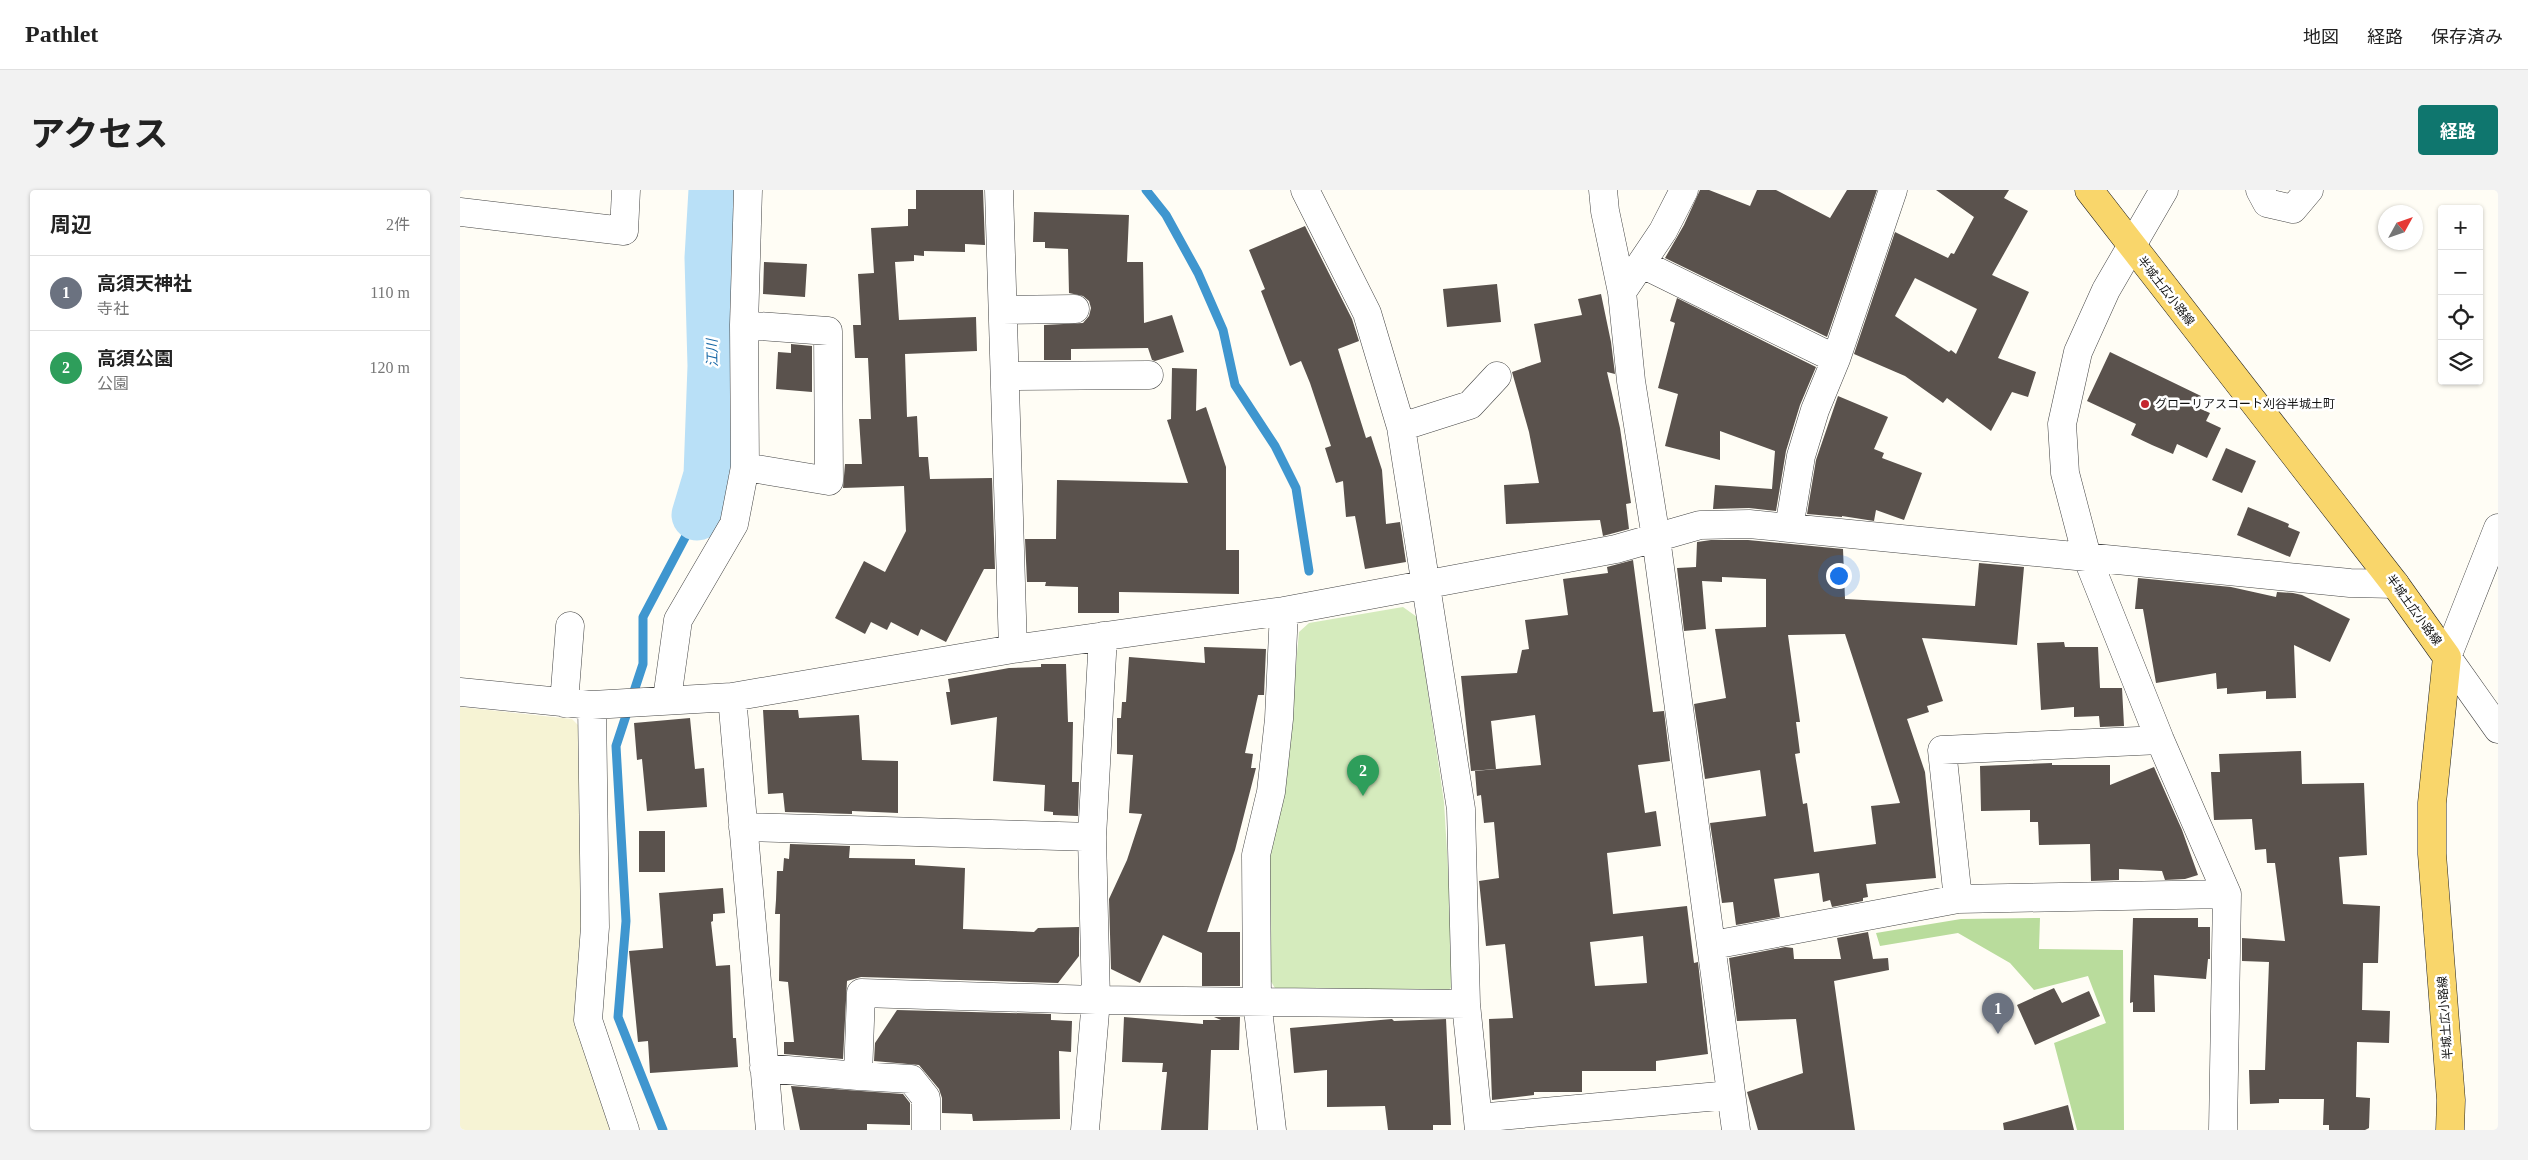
<!DOCTYPE html>
<html lang="ja">
<meta charset="utf-8">
<style>
:root{--surface:#fff;--page:#f2f2f2;--text:#222;--muted:#767676;--line:#e0e0e0;--accent:#0f766e}
body{margin:0;font-family:"Times New Roman","Noto Sans JP",serif;background:var(--page);color:var(--text)}
.controls{position:absolute;right:15px;top:15px;display:grid;overflow:hidden;border-radius:5px;box-shadow:0 1px 4px #0004}
.controls button{width:45px;height:45px;display:grid;place-items:center;padding:0;border:0;border-bottom:1px solid var(--line);background:var(--surface);color:var(--text);font:25px sans-serif}
.compass{position:absolute;left:1918px;top:15px;width:45px;height:45px;border-radius:50%;background:var(--surface);box-shadow:0 1px 4px #0004;rotate:50deg}
.you{position:absolute;left:1378px;top:385px;width:18px;height:18px;margin:-12px;border:4px solid #fff;border-radius:50%;background:#1a73e8;box-shadow:0 0 0 8px #1a73e833}
.badge{display:grid;place-items:center;width:32px;height:32px;border-radius:50%;background:var(--accent);color:#fff;font-size:16px;font-weight:700}
.pin{position:absolute;translate:-50% -41px;filter:drop-shadow(0 1px 2px #0008)}
.pin::after{content:'';position:absolute;top:26px;width:18px;height:15px;background:inherit;clip-path:polygon(0 0,100% 0,50% 100%)}
.list{margin:0;padding:0;list-style:none}
h2{display:flex;justify-content:space-between;align-items:center;height:65px;margin:0;padding:0 20px;font-size:21px}
h2 small{font-size:16px;font-weight:400;color:var(--muted)}
.list li{display:grid;grid-template-columns:32px 1fr auto;gap:15px;align-items:center;box-sizing:border-box;height:75px;padding:0 20px;border-top:1px solid var(--line)}
.list b{display:block;font-size:19px;white-space:nowrap}
.list p{margin:0;font-size:16px;white-space:nowrap;color:var(--muted)}
.list em{font-size:16px;font-style:normal;color:var(--muted)}
.icon{flex:none;width:28px;height:28px;fill:none;stroke:currentColor;stroke-width:2;stroke-linecap:round;stroke-linejoin:round}
.map{position:relative;flex:none;width:2038px;height:940px;overflow:hidden;border-radius:5px}
header{display:flex;align-items:center;gap:30px;box-sizing:border-box;height:70px;padding:0 25px;background:var(--surface);border-bottom:1px solid var(--line)}
header strong{font-size:24px}
nav{display:flex;gap:28px;margin-inline-start:auto;font-size:18px}
.intro{display:flex;align-items:center;justify-content:space-between;box-sizing:border-box;height:120px;padding:0 30px}
h1{margin:0;font-size:35px}
.button{padding:12px 22px;border-radius:5px;background:var(--accent);color:#fff;font-size:18px;font-weight:700}
main{display:flex;gap:30px;padding:0 30px}
aside{flex:1;background:var(--surface);border-radius:5px;box-shadow:0 1px 4px #0004}
.map>svg:first-child{display:block}
.farmland{fill:#f6f3d4}
.green{fill:#d5ebbd}
.forest{fill:#b9dc9c}
.lines{fill:none;stroke-linecap:round;stroke-linejoin:round}
.stream{stroke:#3f96cf;stroke-width:9}
.river{stroke:#b9e0f7;stroke-width:51}
.building{fill:#5a524d;fill-rule:evenodd}
.minor-casing{stroke:#444;stroke-width:29}
.major-casing{stroke:#222;stroke-width:29}
.minor{stroke:#fff;stroke-width:28}
.major{stroke:#f9d66b;stroke-width:28}
.poi-dot{fill:#c4262e;stroke:#fff;stroke-width:2}
.labels{text-anchor:middle;stroke-width:5;stroke-linejoin:round;paint-order:stroke}
.street-label{font-size:12px;fill:#111;stroke:#fff}
.poi-label{font-size:12px;fill:#111;stroke:#fff;text-anchor:start}
.water-label{font-size:14px;font-style:italic;fill:#1768a6;stroke:#fff}
</style>
<header>
<strong>Pathlet</strong>
<nav><a>地図</a><a>経路</a><a>保存済み</a></nav>
</header>
<div class="intro"><h1>アクセス</h1><a class="button">経路</a></div>
<main>
<aside>
<h2>周辺<small>2件</small></h2>
<ul class="list">
<li><span class="badge" style="background:#6b7280">1</span><div><b>高須天神社</b><p>寺社</p></div><em>110 m</em></li>
<li><span class="badge" style="background:#2e9e5b">2</span><div><b>高須公園</b><p>公園</p></div><em>120 m</em></li>
</ul>
</aside>
<div class="map">
<svg width="2038" height="940" viewBox="0 0 2038 940">
<rect width="100%" height="100%" fill="#fffdf5"/>
<path class="farmland" d="M0 517 112 529 121 538 123 736 116 830 150 940H0Z"/>
<path class="green" d="M943 417 957 427 984 612 995 793 987 802 816 800 809 788V664L830 540 839 442 849 433Z"/>
<path class="forest" d="M1580 728 1579 759 1663 760 1664 940H1617L1594 853 1646 833 1628 786 1574 800 1550 773 1498 743 1420 756 1416 743 1501 729Z"/>
<g class="lines">
<path class="stream" d="M686 0 706 25 738 83 763 140 775 195 815 256 836 298 849 381
M203 940 158 827 166 731 156 556 183 474V427L237 325"/>
<path class="river" d="M237 325 249 285 253 176 250 68 254 0"/>
</g>
<path class="building" d="M456 0H523L525 55 505 54V62L464 61V66L454 65V71L435 72 439 130 516 127 517 161 445 164 447 227 457 226 459 267H468L470 289 532 288 535 379H524L486 452 461 439 458 446 431 432 427 440 411 432 405 444 375 428 404 371 425 382 446 341 444 296 383 298 385 274H402L399 229H411L408 168H395L393 135H401L398 84 414 83 411 38 448 36V19H456Z
M1240 0H1249L1290 16 1297 0H1316L1370 28 1387 0H1417L1367 147 1205 68 1224 35Z
M1476 0H1549L1544 8 1568 21 1532 85 1569 102 1538 168 1576 182 1568 207 1552 202 1531 241 1487 208 1483 213 1445 186 1394 164 1435 42 1488 68 1491 63 1494 64 1514 27ZM1455 88 1517 119 1496 164 1491 160 1489 162 1435 126Z
M574 22 669 25 667 72H683L684 133 712 125 724 162 695 171 692 170 688 158 611 159V170H584V135L623 133 629 126 631 118 629 111 623 106 609 103 608 59 585 58V52H573Z
M845 36 892 129 899 151 878 159 906 248 911 246 922 280 926 334 940 332 946 372 905 379 895 326 886 327 883 291 876 293 865 258 871 256 850 193 841 171 830 176 801 101 805 99 789 60Z
M304 72 347 74 345 107 303 104Z
M1037 94 1041 132 987 137 983 99Z
M1141 104 1151 152 1155 184 1147 182 1160 238 1171 313 1166 314 1169 339 1143 346 1140 330 1046 334 1044 295 1079 293 1069 242 1052 182 1081 172 1074 134 1122 125 1118 109Z
M1217 108 1356 177 1340 215 1326 261 1316 321 1289 318 1253 319 1255 295 1312 299 1315 261 1260 241V270L1205 256 1218 204 1198 198 1215 133 1210 131Z
M331 154 352 156V202L316 199 318 162 331 163Z
M1650 162 1741 206 1736 217 1750 223 1746 231 1761 238 1747 268 1717 254 1713 264 1692 255 1671 245 1676 234 1627 211Z
M712 178 737 179 736 221 746 217 766 277V360H779V404L659 402V423H618V397L585 396 586 392H567L565 349H596L597 290 728 293 707 230 711 229Z
M1378 206 1428 227 1414 259 1424 263 1422 268 1462 283 1444 330 1416 320 1414 331 1382 326V327L1347 324 1356 270Z
M1766 258 1796 271 1782 303 1752 290Z
M1788 317 1829 334 1828 337 1840 342 1830 367 1777 345Z
M1251 350H1288L1383 359 1385 409 1515 416 1519 373 1564 377 1557 455 1462 448 1483 511 1467 516 1469 522 1447 529 1465 582 1476 688 1406 694 1408 707 1403 708V711L1372 717 1370 710 1363 712 1359 683 1314 689 1320 727 1276 735 1273 712 1262 713 1250 633 1306 626 1300 580 1245 589 1234 514 1266 508 1255 439 1306 437V389L1262 387V392L1242 391 1246 439 1224 441 1217 378 1236 377 1237 352ZM1385 444 1440 613 1411 616 1416 654 1354 662 1347 613 1343 614 1335 564 1340 563 1336 532H1340L1328 445Z
M1173 370 1193 522 1204 521 1210 571 1178 575 1185 623 1196 621 1201 656 1147 663 1153 724 1227 716 1234 773 1238 772 1248 864 1196 871V881H1122V902H1074V905L1032 910 1029 829 1053 828 1045 754 1026 756 1019 691 1039 688 1034 632 1024 633 1021 605 1017 606 1015 581 1081 575 1075 525 1031 531 1036 579 1011 581 1001 486 1057 483 1062 460 1069 459 1065 430 1108 425 1103 389 1148 383 1147 377ZM1183 746 1187 793 1135 796 1130 752Z
M1678 388 1771 397 1816 407 1817 402 1833 403 1842 405 1890 429 1870 472 1834 455 1836 508 1806 509V501L1767 504V498L1757 499 1756 483 1696 493 1683 419H1675Z
M1604 452 1605 457H1638L1640 498H1662L1664 536 1640 537 1639 526 1614 527V517L1581 520 1577 453Z
M744 457 806 459 804 505H798L785 563 793 564 791 578H796L775 660 747 742H780V796H742V763L703 745 680 793 651 779 649 709 667 670 682 624 669 623 673 565 657 564V528H661L662 512H666L669 467 745 473Z
M581 474H606L608 532H613L612 592H619L618 626 593 625V622L584 621 585 595 533 591 537 527 491 535 486 502H490L488 489 549 478 581 477Z
M303 520H338L339 528 399 525 402 570 438 571V623L392 621V624L325 622 323 603 308 604Z
M230 528 235 579 244 578 247 617 187 621 182 569 177 570 174 533Z
M1841 561 1842 594 1904 593 1907 665 1879 667 1883 714 1920 716 1918 773H1903L1902 820 1930 821 1929 853 1897 852 1896 907 1910 908 1909 938 1905 940H1869V935H1863L1864 909H1819V913L1790 914 1789 880H1805L1809 772 1782 771V748L1825 751 1815 673H1807L1806 659 1795 660 1792 629 1754 630 1751 582H1760L1759 564Z
M1592 573V575H1650V595L1694 577 1722 640 1738 685 1725 689 1705 690 1702 681 1659 679V690L1631 691 1630 654 1579 655 1578 632H1570V620L1521 621 1520 576Z
M179 641H205V682H179Z
M330 654 390 656 389 668 455 669V675L505 678 503 739 574 742 578 738 619 737V766L598 793 401 787 387 791 383 869 324 864V852H334L328 792 319 791 320 724H315L316 710 317 681H323L324 668 329 669Z
M263 698 265 723 253 724V731L251 732 256 776 270 775 273 848H276L278 877 190 883 188 851 178 852 169 761 203 758 199 703Z
M1673 728H1738V737H1750V769H1748L1746 789 1694 785 1695 822H1673V812L1670 813Z
M1408 742 1413 769 1428 768 1429 780 1374 791 1395 940H1298L1287 902 1343 883 1336 829 1277 831 1269 768 1325 757 1333 758 1334 769H1381L1377 748Z
M1594 798 1602 813 1629 801 1640 826 1575 855 1557 815Z
M437 820 591 824V830L612 831 611 862 599 861 600 929 513 931 512 924 482 923V908L479 899 459 875 414 871 415 853Z
M664 827 743 834V830H761L754 827H780L779 860H751L748 940H701L707 882H702L703 873 662 872Z
M932 829 934 831 986 829 991 935H973V940H928L925 916 867 917V880L834 883 830 838Z
M331 896 443 904 450 913V935L407 934V940H340Z
M1608 915 1614 940H1544L1543 933Z"/>
<g class="lines">
<defs>
<path id="minor" d="M539 0 553 459
M845 0 907 123 941 237 1001 619 1006 814 1019 940
M1143 0 1145 21 1162 102
M1224 0 1203 41 1162 102 1171 191 1196 348 1276 940
M1704 0 1646 100 1618 162 1602 234 1605 283 1627 367 1700 550 1767 704 1763 940
M1800 0 1807 13 1833 19 1849 0
M0 22 164 41 166 0
M1182 74 1376 169
M543 120 615 119
M284 135 368 141 369 291 285 277
M545 186 689 185
M941 237 1010 215 1037 186
M1329 338 1341 266 1355 220 1376 169 1433 0
M2038 338 1987 467 2038 539
M0 502 132 515 272 507 553 459 824 421 1156 359 1240 335 1289 334 1890 393 1935 394
M272 507 310 940
M207 509 218 430 274 334 285 277 284 135 288 0
M104 513 110 436
M132 515 135 737 128 830 165 940
M283 637 632 647
M1498 709 1482 560 1700 550
M1253 755 1498 709 1767 704
M304 878 398 886
M1018 928 1270 905
M466 940V908L451 889 398 886 401 803 636 810 1006 814
M625 940 636 810 632 647 643 446
M812 940 797 811 796 665 811 602 819 529 824 421"/>
<path id="major" d="M1629 0 1935 394 1987 467 1972 613V664L1991 910 1990 940"/>
</defs>
<use href="#minor" class="minor-casing"/>
<use href="#major" class="major-casing"/>
<use href="#minor" class="minor"/>
<use href="#major" class="major"/>
</g>
<circle class="poi-dot" cx="1685" cy="214" r="5"/>
<g class="labels">
<g class="street-label">
<text transform="translate(1706 101) rotate(52)" y="4">半城土広小路線</text>
<text transform="translate(1954 420) rotate(54)" y="4">半城土広小路線</text>
<text transform="translate(1985 828) rotate(-94)" y="4">半城土広小路線</text>
</g>
<g class="poi-label">
<text x="1695" y="218">グローリアスコート刈谷半城土町</text>
</g>
<g class="water-label">
<text transform="translate(252 163) rotate(-91)" y="5">江川</text>
</g>
</g>
</svg>
<div class="controls">
<button>+</button>
<button>−</button>
<button><svg class="icon" aria-label="locate" viewBox="0 0 24 24"><circle cx="12" cy="12" r="6"/><path d="M12 2v4M12 18v4M2 12h4M18 12h4"/></svg></button>
<button><svg class="icon" aria-label="layers" viewBox="0 0 24 24"><path d="M12 4l9 5-9 5-9-5zM3 14l9 5 9-5"/></svg></button>
</div>
<svg class="compass" viewBox="-18 -18 36 36"><path d="M0-13l5 13h-10z" fill="#e53935"/><path d="M0 13l5-13h-10z" fill="#767676"/></svg>
<div class="you"></div>
<div class="pin badge" style="left:1538px;top:844px;background:#6b7280">1</div>
<div class="pin badge" style="left:903px;top:606px;background:#2e9e5b">2</div>
</div>
</main>
